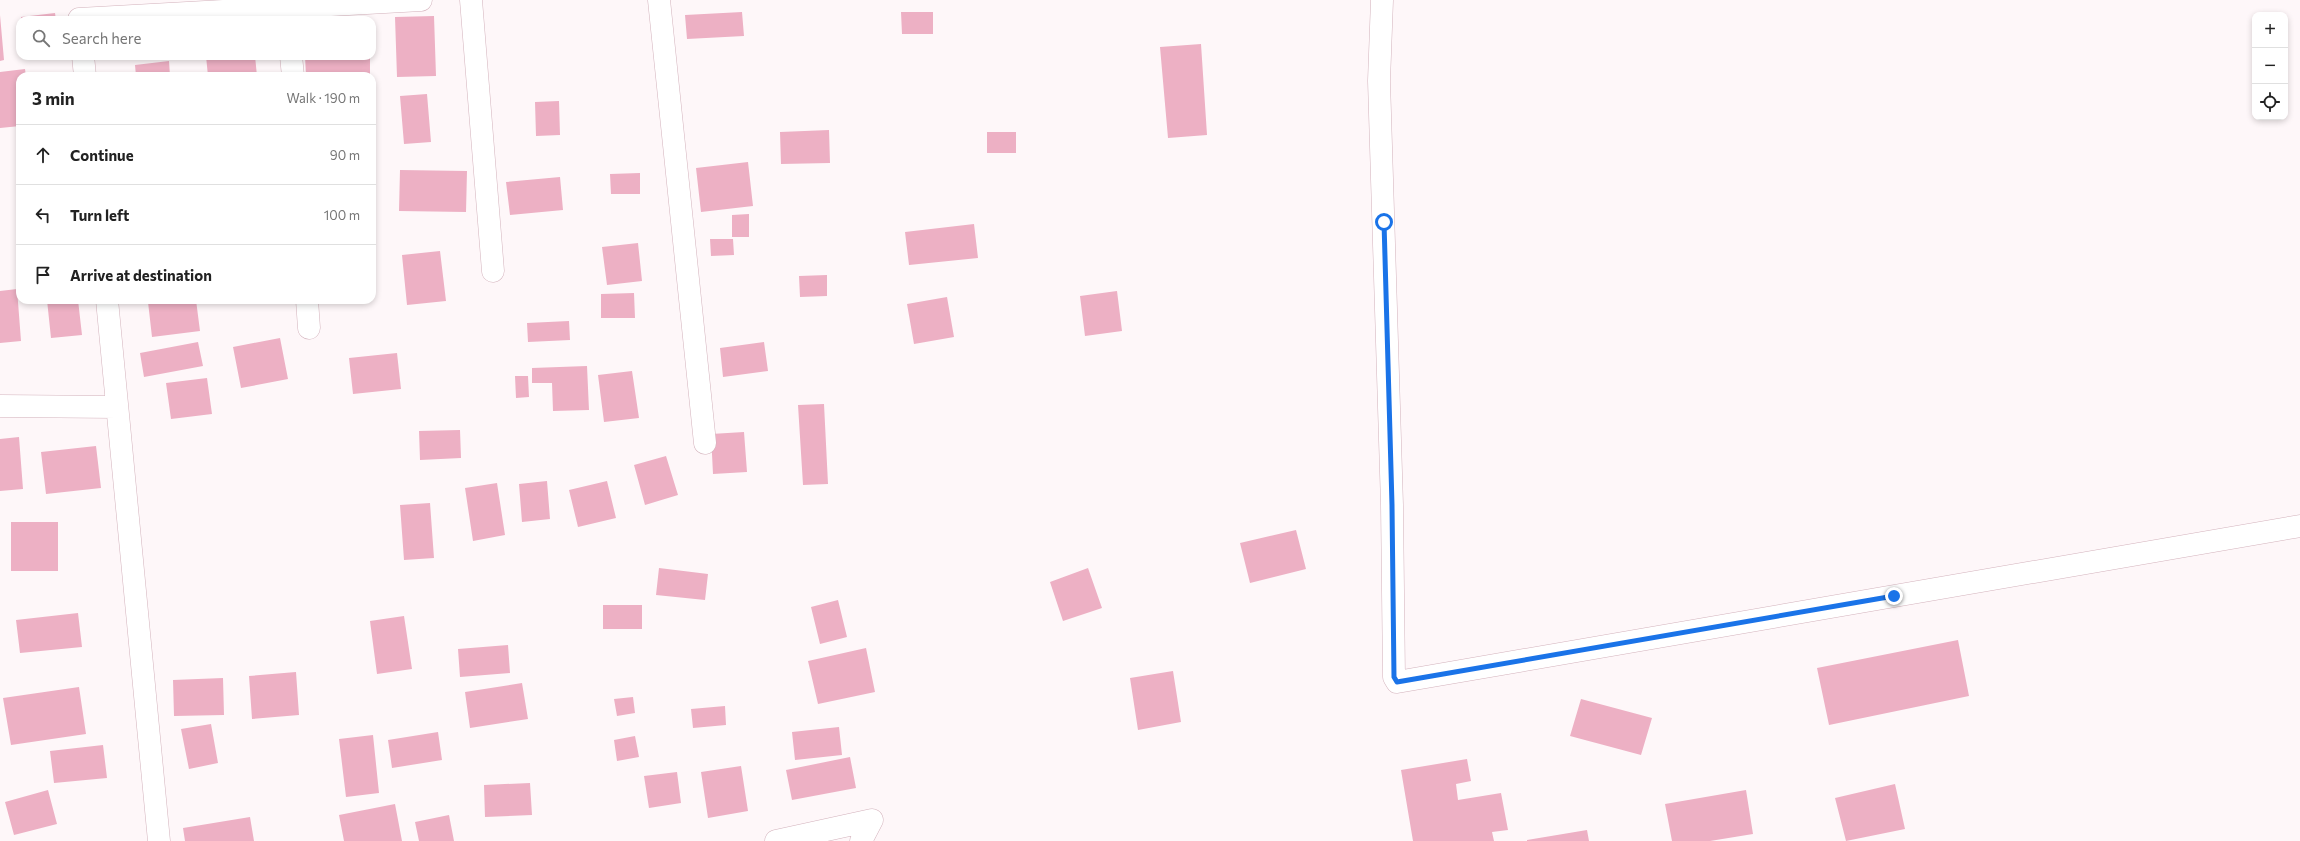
<!DOCTYPE html>
<meta charset="utf-8">
<style>
:root{--surface:#fff;--page:#f6f6f6;--text:#222;--muted:#767676;--line:#e0e0e0}
body{margin:0;font-family:Commissioner,sans-serif;background:var(--page);color:var(--text)}
.controls{position:absolute;right:12px;top:12px;display:grid;overflow:hidden;border-radius:8px;box-shadow:0 2px 6px #0003}
.controls button{width:36px;height:36px;display:grid;place-items:center;padding:0;border:0;border-bottom:1px solid var(--line);background:var(--surface);color:var(--text);font:20px sans-serif}
.stop{position:absolute;width:12px;height:12px;margin:-9px;border:3px solid #1a73e8;border-radius:50%;background:#fff}
.stop.end{background:#1a73e8;border-color:#fff;box-shadow:0 1px 4px #0008}
.list{margin:0;padding:0;list-style:none}
h2{display:flex;justify-content:space-between;align-items:center;height:52px;margin:0;padding:0 16px;font-size:17px}
h2 small{font-size:13px;font-weight:400;color:var(--muted)}
.list li{display:grid;grid-template-columns:26px 1fr auto;gap:12px;align-items:center;box-sizing:border-box;height:60px;padding:0 16px;border-top:1px solid var(--line)}
.list b{display:block;font-size:15px;white-space:nowrap}
.list em{font-size:13px;font-style:normal;color:var(--muted)}
.icon{flex:none;width:22px;height:22px;fill:none;stroke:currentColor;stroke-width:2;stroke-linecap:round;stroke-linejoin:round}
.map{position:relative;flex:none;width:2300px;height:841px;overflow:hidden}
.search{position:absolute;background:var(--surface);box-shadow:0 2px 6px #0003;left:16px;top:16px;width:360px;height:44px;display:flex;align-items:center;gap:10px;box-sizing:border-box;padding:0 14px;border-radius:12px;color:var(--muted);font-size:15px}
.panel{position:absolute;background:var(--surface);box-shadow:0 2px 6px #0003;left:16px;top:72px;width:360px;height:232px;border-radius:12px}
.map>svg:first-child{display:block}
.building{fill:#edb0c4}
.lines{fill:none;stroke-linecap:round;stroke-linejoin:round}
.street-casing{stroke:#d3b2bc;stroke-width:23}
.street{stroke:#fff;stroke-width:22}
.route{stroke:#1a73e8;stroke-width:5}
</style>
<div class="map">
<svg width="2300" height="841" viewBox="0 0 2300 841">
<rect width="100%" height="100%" fill="#fef7f9"/>
<path class="building" d="M742 12 744 36 687 39 685 15Z
M901 12H933V34H902Z
M55 13 56 20H21V17Z
M0 15 4 60 0 61Z
M434 16 436 76 397 77 395 17Z
M1201 44 1207 135 1168 138 1160 47Z
M206 56H255L257 76H208Z
M305 56H370V76H306Z
M169 61 170 76H136L135 65Z
M25 69 26 76H20V126L0 128V72Z
M427 94 431 142 404 144 400 96Z
M559 101 560 135 536 136 535 102Z
M829 130 830 163 781 164 780 132Z
M987 132H1016V153H987Z
M748 162 753 206 701 212 696 168Z
M400 170 467 171 466 212 399 211Z
M640 173V194H611L610 174Z
M560 177 563 210 510 215 506 182Z
M749 214V237H732V215Z
M974 224 978 258 909 265 905 232Z
M710 239H733L734 255 711 256Z
M638 243 642 281 607 285 602 247Z
M440 251 446 301 407 305 402 255Z
M827 275V296L800 297 799 276Z
M17 289 21 341 0 343V291Z
M1117 291 1122 331 1085 336 1080 296Z
M634 293 635 318H601V294Z
M947 297 954 337 914 344 907 304Z
M47 300H78L82 335 51 338Z
M162 300H196L200 331 152 337 148 302Z
M569 321 570 340 528 342 527 323Z
M280 338 288 379 241 388 233 347Z
M198 342 203 366 144 377 140 353Z
M764 342 768 371 723 377 720 348Z
M397 353 401 389 353 394 349 358Z
M587 366 589 410 553 411 552 383H532V368Z
M632 371 639 418 604 422 598 375Z
M515 376H528L529 397 516 398Z
M207 378 212 414 171 419 166 383Z
M824 404 828 484 803 485 798 405Z
M460 430 461 458 420 460 419 431Z
M744 432 747 472 713 474 711 434Z
M19 437 23 489 0 491V439Z
M96 446 101 488 46 494 41 452Z
M666 456 678 495 645 505 634 465Z
M547 481 550 519 522 522 519 484Z
M607 481 616 518 578 527 569 490Z
M497 483 505 535 473 541 465 488Z
M430 503 434 558 404 560 400 505Z
M11 522H58V571H11Z
M1296 530 1306 569 1250 583 1240 543Z
M659 568 708 574 705 600 656 595Z
M1088 568 1102 608 1063 621 1050 582Z
M838 600 847 637 820 644 811 607Z
M603 605H642V629H603Z
M78 613 82 647 20 653 16 620Z
M404 616 412 669 377 674 370 621Z
M1958 640 1969 696 1829 725 1817 668Z
M508 645 510 673 460 677 458 649Z
M866 648 875 692 818 704 808 661Z
M1173 671 1181 722 1138 730 1130 678Z
M296 672 299 715 252 719 249 676Z
M223 678 224 715 174 716 173 680Z
M522 683 528 719 470 728 465 692Z
M79 687 86 734 11 745 3 698Z
M633 697 635 713 617 716 614 699Z
M1581 699 1652 718 1641 755 1570 736Z
M725 706 726 725 693 728 691 709Z
M211 724 218 763 189 769 181 729Z
M839 727 842 755 795 760 792 732Z
M438 732 442 760 392 768 388 740Z
M373 735 379 793 346 797 339 739Z
M635 736 639 757 617 761 614 740Z
M103 745 107 778 54 783 50 751Z
M850 757 856 788 792 800 786 770Z
M1467 759 1471 781 1456 784 1458 800 1501 793 1508 830 1492 832 1494 841H1413L1401 770Z
M741 766 748 811 708 818 701 772Z
M677 772 681 803 649 808 644 776Z
M530 783 532 815 485 817 484 785Z
M1895 784 1905 829 1846 841 1835 798Z
M48 790 57 824 14 835 5 802Z
M1746 790 1753 834 1710 841H1672L1665 804Z
M395 804 402 841H344L339 815Z
M449 815 454 841H419L415 822Z
M250 817 254 841H185L183 828Z
M1587 830 1589 841H1527V840Z"/>
<g class="lines">
<defs>
<path id="street" d="M471 0 493 271
M659 0 705 443
M1382 0 1379 81 1392 505 1394 677 1397 682 2300 526
M79 19 421 0
M83 56 85 76
M291 56 293 76
M107 300 159 841
M307 300 309 328
M0 406 117 407
M776 841 872 820 861 841"/>
</defs>
<use href="#street" class="street-casing"/>
<use href="#street" class="street"/>
</g>
<g class="lines">
<path class="route" d="M1384 222 1392 505 1394 677 1397 682 1894 596"/>
</g>
</svg>
<div class="controls">
<button>+</button>
<button>−</button>
<button><svg class="icon" aria-label="locate" viewBox="0 0 24 24"><circle cx="12" cy="12" r="6"/><path d="M12 2v4M12 18v4M2 12h4M18 12h4"/></svg></button>
</div>
<div class="stop" style="left:1384px;top:222px"></div>
<div class="stop end" style="left:1894px;top:596px"></div>
<div class="search"><svg class="icon" aria-label="search" viewBox="0 0 24 24"><circle cx="10" cy="10" r="6"/><path d="M15 15l6 6"/></svg>Search here</div>
<section class="panel">
<h2>3 min<small>Walk · 190 m</small></h2>
<ul class="list">
<li><svg class="icon" aria-label="ahead" viewBox="0 0 24 24"><path d="M12 20V5M6 11l6-6 6 6"/></svg><div><b>Continue</b></div><em>90 m</em></li>
<li><svg class="icon" aria-label="left" viewBox="0 0 24 24"><path d="M17 20v-9H6M10 6l-5 5 5 5"/></svg><div><b>Turn left</b></div><em>100 m</em></li>
<li><svg class="icon" aria-label="arrive" viewBox="0 0 24 24"><path d="M6 21V4h12l-3 4 3 4H6"/></svg><div><b>Arrive at destination</b></div></li>
</ul>
</section>
</div>
